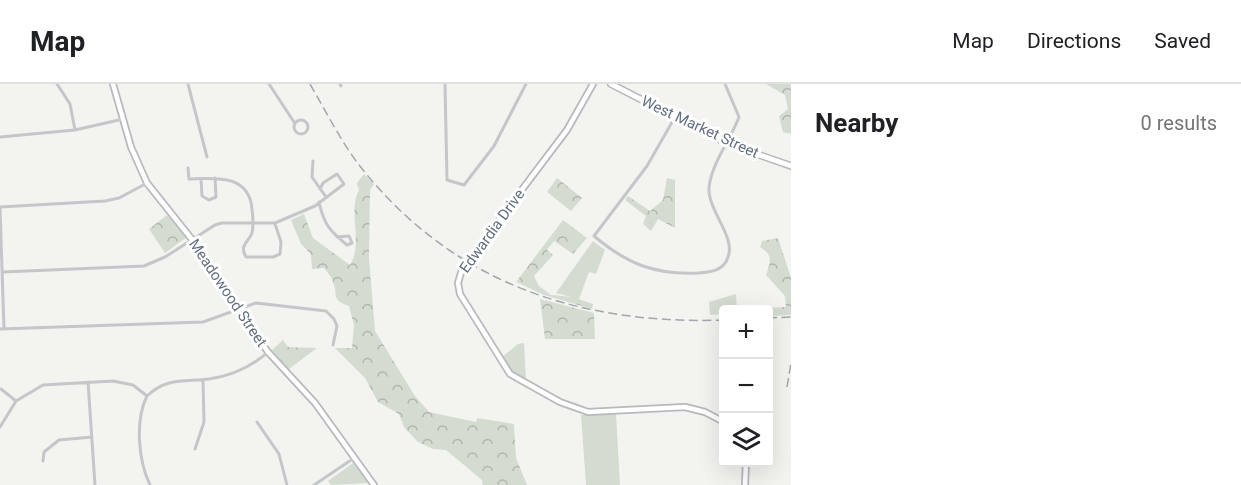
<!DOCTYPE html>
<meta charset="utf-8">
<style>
:root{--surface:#fff;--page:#f2f2f2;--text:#202124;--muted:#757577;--line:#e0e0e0}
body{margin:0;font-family:Roboto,sans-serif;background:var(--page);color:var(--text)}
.controls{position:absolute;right:18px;bottom:18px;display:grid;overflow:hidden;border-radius:6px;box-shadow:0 6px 24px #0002}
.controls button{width:54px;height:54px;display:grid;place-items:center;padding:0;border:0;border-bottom:2px solid var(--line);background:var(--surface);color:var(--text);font:30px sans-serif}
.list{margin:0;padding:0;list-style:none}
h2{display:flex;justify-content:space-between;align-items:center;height:78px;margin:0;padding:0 24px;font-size:26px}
h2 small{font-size:20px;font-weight:400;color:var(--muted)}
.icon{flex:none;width:33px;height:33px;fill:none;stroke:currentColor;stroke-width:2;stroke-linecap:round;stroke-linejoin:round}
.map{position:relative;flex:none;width:791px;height:401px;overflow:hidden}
header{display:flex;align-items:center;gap:36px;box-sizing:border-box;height:84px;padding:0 30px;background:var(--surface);border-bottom:2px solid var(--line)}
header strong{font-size:28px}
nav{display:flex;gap:33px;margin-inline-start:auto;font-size:21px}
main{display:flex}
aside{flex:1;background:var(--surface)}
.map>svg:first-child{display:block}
.grass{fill:#d4dbd1}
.forest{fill:url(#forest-crowns)}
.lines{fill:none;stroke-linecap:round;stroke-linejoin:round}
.secondary-casing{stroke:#b6b9be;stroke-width:8}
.primary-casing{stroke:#b4b7bc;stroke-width:8}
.street{stroke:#c4c6ca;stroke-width:3}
.secondary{stroke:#fff;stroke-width:4.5}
.primary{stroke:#fff;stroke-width:5}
.rail{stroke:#a2a6ad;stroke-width:1.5;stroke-dasharray:9 4.5;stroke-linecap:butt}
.labels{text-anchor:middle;stroke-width:6;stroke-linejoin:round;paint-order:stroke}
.street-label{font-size:15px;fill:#636f81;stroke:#fff}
</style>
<header>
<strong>Map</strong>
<nav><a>Map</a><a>Directions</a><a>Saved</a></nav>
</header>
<main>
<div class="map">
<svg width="791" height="401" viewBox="0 0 791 401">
<defs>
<pattern id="forest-crowns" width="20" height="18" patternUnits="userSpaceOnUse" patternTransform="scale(1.5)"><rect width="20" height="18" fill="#d4dbd1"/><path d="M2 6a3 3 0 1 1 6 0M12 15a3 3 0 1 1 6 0" fill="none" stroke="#b0b6af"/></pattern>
</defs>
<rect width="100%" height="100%" fill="#f3f4f0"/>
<path class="grass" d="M593 157 605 166 596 190 589 188 579 215 556 209Z
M736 210 737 225H724L723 230 710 231 709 218Z
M524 259 526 297 509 285 501 274 518 260Z
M616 330 620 401H586L581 331Z
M353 379 369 399 331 401 328 397Z"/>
<path class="forest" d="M766 0H791V50L783 48 779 32 788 25 785 11Z
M364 90 374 100 370 106 369 174 375 247 415 312 429 328 476 338 477 334 514 340 516 374 527 401H483L482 396 446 366 433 365 418 358 404 343 399 330 378 318 365 294 335 264H352L354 241 349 222C330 215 339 213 333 198 332 193 327 188 324 184L312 185 311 170 301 160 291 136 304 130 313 154 350 181C364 158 347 128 359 106L357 99Z
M557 94 582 114 571 127 547 108Z
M667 94 675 96V144L658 135 651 147 643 140 646 132 625 116 628 112 650 127 663 116Z
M167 131 187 153 165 169 149 145Z
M563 136 587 154 573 170 554 157 547 166 553 171 534 192 539 202 551 211 573 213 593 220 592 225 544 211 516 198Z
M778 154 791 194V231L769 232 768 225H737L786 223 785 212 766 191C771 177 773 171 760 163L762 157Z
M540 215 594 229 595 255H545Z
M283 256 288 263 317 264 289 285 272 266Z"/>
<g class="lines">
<defs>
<path id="secondary" d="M113 0 131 63 147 99 198 163 236 224 268 268 315 319 374 401
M593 0 567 46 462 185 458 199 460 210 510 290 560 318 588 328 685 323 705 328 724 338
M745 401 746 378"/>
<path id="primary" d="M611 0 728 60 791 82"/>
</defs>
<use href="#secondary" class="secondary-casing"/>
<use href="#primary" class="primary-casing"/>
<path class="street" d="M57 0 70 20 75 46
M188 0 207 73
M269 0 294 38
M340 0 341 2
M445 0 447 96 464 101 494 62 526 0
M675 33 647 82 594 152C627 180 655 191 698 189 710 188 724 187 728 173 736 153 708 127 709 104 711 80 731 55 739 33L725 0
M294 43a7 7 0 1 1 14 0a7 7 0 1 1-14 0Z
M0 53 75 46 123 35
M313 77 312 93 326 113
M188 84 189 95C215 94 249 90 252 125 253 133 254 141 252 149 248 159 239 161 246 173H273L280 170 281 158 275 140
M201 95 202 112 209 116 216 113 215 94
M319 118C324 141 330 147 347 161L352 159 349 152 337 153
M0 123 105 117 119 114 147 99
M0 124 4 245
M3 188 144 182 165 173 215 141 222 139H275L315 122 344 100 337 90 323 99 320 105
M0 245 203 238 256 219 326 227 334 235 337 242 333 261
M88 298 95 401
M1 305 16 317
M257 338 279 370 287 401
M0 343 16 317 43 301 113 297 133 301 147 312
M195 365 204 338 203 296
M43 377 44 368 59 356 92 353
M150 401C138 376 135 336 147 312 167 293 185 298 209 295 232 292 251 283 268 268
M314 401 354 374"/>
<use href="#secondary" class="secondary"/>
<use href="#primary" class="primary"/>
<path class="rail" d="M310 0C327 29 342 60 363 86 455 200 581 241 724 236
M768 234 791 233
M787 303 791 279"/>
</g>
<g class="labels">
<g class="street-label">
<text transform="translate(700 43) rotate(25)" y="5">West Market Street</text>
<text transform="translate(492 147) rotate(-54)" y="5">Edwardia Drive</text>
<text transform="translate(228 209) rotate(56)" y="5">Meadowood Street</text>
</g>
</g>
</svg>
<div class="controls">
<button>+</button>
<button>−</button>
<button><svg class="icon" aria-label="layers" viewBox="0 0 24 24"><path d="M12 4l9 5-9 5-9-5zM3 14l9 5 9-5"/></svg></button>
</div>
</div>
<aside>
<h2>Nearby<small>0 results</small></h2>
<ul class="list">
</ul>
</aside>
</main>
